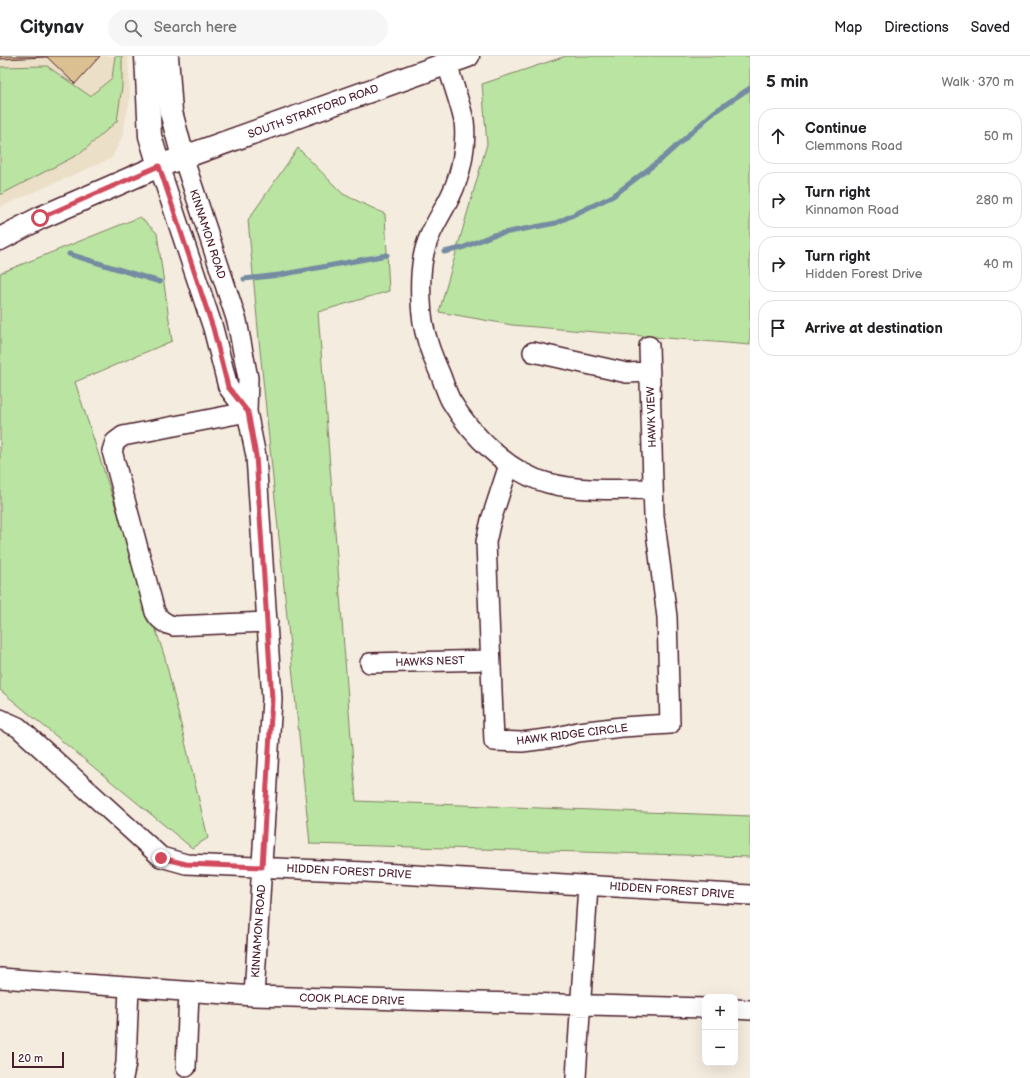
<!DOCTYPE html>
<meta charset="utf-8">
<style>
:root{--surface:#fff;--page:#f6f6f6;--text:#202124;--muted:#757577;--line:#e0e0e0}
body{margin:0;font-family:"Balsamiq Sans",sans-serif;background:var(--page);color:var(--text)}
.controls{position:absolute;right:12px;bottom:12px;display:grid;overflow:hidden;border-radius:8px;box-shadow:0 4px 16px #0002}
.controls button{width:36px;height:36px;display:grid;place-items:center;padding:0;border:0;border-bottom:1px solid var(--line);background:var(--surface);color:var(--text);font:20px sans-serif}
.scale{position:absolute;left:12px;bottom:10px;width:52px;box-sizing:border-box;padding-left:4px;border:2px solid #4a1f2b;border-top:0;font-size:11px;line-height:14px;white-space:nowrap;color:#4a1f2b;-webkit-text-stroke:3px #fff;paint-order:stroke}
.stop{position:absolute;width:12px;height:12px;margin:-9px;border:3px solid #d1495b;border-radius:50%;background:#fff}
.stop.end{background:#d1495b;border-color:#fff;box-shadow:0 1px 4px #0008}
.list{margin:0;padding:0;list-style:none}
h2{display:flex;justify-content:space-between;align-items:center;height:52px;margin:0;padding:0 16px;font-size:17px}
h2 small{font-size:13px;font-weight:400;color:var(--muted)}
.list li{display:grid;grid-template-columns:26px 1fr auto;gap:12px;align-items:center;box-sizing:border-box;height:56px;margin:0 8px 8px;padding:0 8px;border:1px solid var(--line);border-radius:16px}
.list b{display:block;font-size:15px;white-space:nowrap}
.list p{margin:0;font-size:13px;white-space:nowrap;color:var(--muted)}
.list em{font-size:13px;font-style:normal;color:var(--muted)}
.icon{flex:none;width:22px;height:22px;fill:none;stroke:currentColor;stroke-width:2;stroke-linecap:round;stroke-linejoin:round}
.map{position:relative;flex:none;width:750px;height:1022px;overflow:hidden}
header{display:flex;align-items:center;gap:24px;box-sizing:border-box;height:56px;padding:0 20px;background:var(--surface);border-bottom:1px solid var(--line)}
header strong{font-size:19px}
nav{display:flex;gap:22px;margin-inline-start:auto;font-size:14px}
.search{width:280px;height:36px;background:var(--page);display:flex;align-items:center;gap:10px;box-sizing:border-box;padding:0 14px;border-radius:22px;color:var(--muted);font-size:15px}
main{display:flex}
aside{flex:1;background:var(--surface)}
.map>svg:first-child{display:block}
.built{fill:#ecdfc7}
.green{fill:#b9e4a1;stroke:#828266}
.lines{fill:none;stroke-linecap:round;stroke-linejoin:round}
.stream{stroke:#748ba2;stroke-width:5}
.building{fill:#dbc191;stroke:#4a1f2b}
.minor-casing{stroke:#4a1f2b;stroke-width:22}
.major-casing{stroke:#4a1f2b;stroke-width:25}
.minor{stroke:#fff;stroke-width:19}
.major{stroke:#fff;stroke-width:22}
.route{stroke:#d1495b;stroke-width:5}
.labels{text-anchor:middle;stroke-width:3;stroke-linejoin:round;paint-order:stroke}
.street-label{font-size:11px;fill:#4a1f2b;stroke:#fff}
</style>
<header>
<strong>Citynav</strong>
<div class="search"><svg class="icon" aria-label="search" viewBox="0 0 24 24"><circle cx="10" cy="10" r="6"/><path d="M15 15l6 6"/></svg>Search here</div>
<nav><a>Map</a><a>Directions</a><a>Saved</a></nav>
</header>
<main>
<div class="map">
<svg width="750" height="1022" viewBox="0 0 750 1022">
<rect width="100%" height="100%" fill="#f4ecde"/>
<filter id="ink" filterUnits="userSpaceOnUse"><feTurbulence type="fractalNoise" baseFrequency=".025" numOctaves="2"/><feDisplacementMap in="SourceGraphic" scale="8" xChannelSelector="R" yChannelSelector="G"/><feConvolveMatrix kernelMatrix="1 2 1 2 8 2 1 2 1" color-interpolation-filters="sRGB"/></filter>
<g filter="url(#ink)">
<path class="built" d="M0 0H128L130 42 122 81 112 102 0 151Z"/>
<path class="green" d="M115 0H122V31L117 65 81 97 0 139V11L47 10 90 40 112 22Z
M566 0H750V289L512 269 439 256 487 88 482 28Z
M298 92 343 138 385 158 389 235 318 256 356 745 750 760V801L310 788 259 284 248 164Z
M140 161 157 177 172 285 75 326 165 602 208 782 192 792 0 634V217Z"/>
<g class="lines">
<path class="stream" d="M444 196 462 192 493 179 556 167 613 140 663 102 714 56 750 32
M69 198 160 226
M244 223 279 219 387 199"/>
</g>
<path class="building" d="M0 0H100L75 28 47 1 0 3Z"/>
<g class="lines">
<defs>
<path id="minor" d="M447 7C452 26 460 46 464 65 467 88 461 119 451 139 441 160 427 178 423 202 419 225 420 262 427 283 430 296 436 308 441 320 444 328 447 338 451 345 471 379 509 417 548 427 582 436 619 433 653 433
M183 101 237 265 248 322 247 356 256 400 272 643 254 940
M159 110 213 272 228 331 247 356
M533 296 627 317 650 316
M247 356 123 380 115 386 112 395 155 556C159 564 165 568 174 570L268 566
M509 409 491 464 486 486 494 685 522 686 554 682 578 676 622 671 670 668 667 561 654 460 649 290
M370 607 490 604
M0 663 18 671 161 801 186 808 365 816 750 839
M0 922 254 940 705 952
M735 953 750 954
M186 1011 189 936
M123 1022 126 1007 129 931
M576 1022 588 829"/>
<path id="major" d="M146 0 150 80 159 110
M167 0 171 56 183 101
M0 183 40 162 159 110 468 0"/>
</defs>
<use href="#minor" class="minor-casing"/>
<use href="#major" class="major-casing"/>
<use href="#minor" class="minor"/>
<use href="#major" class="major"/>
</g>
</g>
<g class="lines" filter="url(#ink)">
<path class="route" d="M40 162 159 110 213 272 228 331 248 356 256 400 272 643 262 811 186 808 161 802"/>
</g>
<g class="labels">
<g class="street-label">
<text transform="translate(313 55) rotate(-20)" y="4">SOUTH STRATFORD ROAD</text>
<text transform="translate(208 178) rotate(72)" y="4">KINNAMON ROAD</text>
<text transform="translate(651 361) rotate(-92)" y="4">HAWK VIEW</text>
<text transform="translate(430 605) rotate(-2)" y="4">HAWKS NEST</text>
<text transform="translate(572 678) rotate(-7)" y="4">HAWK RIDGE CIRCLE</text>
<text transform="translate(349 815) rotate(3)" y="4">HIDDEN FOREST DRIVE</text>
<text transform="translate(672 834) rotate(4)" y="4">HIDDEN FOREST DRIVE</text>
<text transform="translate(258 875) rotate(-86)" y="4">KINNAMON ROAD</text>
<text transform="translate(352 943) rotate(2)" y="4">COOK PLACE DRIVE</text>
</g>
</g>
</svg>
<div class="controls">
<button>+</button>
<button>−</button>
</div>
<div class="scale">20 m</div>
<div class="stop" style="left:40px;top:162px"></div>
<div class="stop end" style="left:161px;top:802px"></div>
</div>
<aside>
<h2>5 min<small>Walk · 370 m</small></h2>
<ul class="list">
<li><svg class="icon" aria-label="ahead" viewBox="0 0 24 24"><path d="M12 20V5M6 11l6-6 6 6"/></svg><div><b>Continue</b><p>Clemmons Road</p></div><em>50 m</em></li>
<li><svg class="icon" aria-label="right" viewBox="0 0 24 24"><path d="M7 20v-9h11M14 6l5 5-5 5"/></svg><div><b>Turn right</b><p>Kinnamon Road</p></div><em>280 m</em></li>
<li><svg class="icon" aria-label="right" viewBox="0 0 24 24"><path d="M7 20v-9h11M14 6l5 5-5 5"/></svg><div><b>Turn right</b><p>Hidden Forest Drive</p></div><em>40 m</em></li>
<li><svg class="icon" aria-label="arrive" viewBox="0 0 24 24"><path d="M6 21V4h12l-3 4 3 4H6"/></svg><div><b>Arrive at destination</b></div></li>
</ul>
</aside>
</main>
